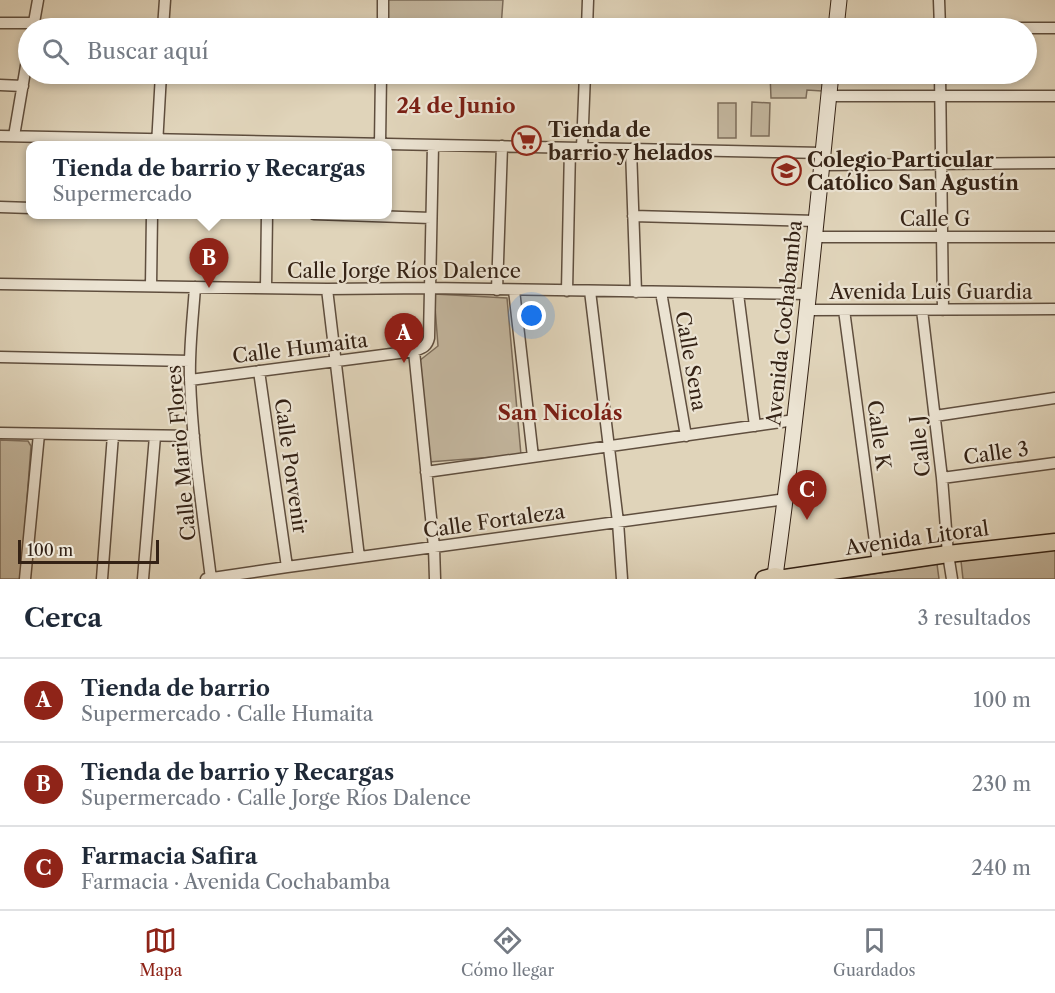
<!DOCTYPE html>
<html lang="es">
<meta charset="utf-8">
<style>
:root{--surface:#fff;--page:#f2f2f3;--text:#1f2937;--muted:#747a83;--line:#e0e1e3;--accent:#8f2418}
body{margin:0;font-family:"Libre Caslon Text",serif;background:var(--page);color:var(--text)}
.scale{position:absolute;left:18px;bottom:15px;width:141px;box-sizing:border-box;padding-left:6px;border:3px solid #342215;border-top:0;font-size:16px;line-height:21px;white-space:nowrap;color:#342215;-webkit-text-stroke:4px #ebe3d2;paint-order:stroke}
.you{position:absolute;left:532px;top:316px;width:21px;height:21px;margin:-15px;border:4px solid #fff;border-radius:50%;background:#1a73e8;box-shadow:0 0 0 9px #1a73e833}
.badge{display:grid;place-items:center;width:39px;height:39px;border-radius:50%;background:var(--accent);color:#fff;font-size:20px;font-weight:700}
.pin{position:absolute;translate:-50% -50px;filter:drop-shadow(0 2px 3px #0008)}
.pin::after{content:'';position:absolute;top:32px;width:21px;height:18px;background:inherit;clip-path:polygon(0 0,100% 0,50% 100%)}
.popup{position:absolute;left:26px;top:141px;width:366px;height:78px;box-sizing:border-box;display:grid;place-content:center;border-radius:12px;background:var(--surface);filter:drop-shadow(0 2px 4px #0005);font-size:20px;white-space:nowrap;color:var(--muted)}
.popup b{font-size:22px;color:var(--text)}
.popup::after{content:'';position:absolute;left:50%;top:100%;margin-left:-12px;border:12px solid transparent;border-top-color:var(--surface)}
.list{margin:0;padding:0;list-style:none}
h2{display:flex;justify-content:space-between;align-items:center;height:78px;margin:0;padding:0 24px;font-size:26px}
h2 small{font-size:20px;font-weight:400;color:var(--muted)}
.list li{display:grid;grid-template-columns:39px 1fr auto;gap:18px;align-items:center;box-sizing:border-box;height:84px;padding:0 24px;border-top:2px solid var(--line)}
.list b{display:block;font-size:22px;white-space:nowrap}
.list p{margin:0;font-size:20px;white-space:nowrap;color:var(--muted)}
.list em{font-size:20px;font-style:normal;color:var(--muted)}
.icon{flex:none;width:33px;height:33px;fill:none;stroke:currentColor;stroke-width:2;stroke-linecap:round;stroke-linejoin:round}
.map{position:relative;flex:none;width:1055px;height:579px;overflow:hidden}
.search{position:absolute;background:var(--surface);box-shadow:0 3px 9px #0003;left:18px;right:18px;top:18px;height:66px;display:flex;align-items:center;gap:15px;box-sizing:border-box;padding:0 21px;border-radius:33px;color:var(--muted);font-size:22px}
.sheet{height:330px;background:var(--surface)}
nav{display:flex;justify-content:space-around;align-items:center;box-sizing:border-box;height:84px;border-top:2px solid var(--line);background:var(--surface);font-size:16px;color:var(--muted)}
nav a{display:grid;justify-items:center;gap:3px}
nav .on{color:var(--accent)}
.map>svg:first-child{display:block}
.green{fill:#c3b69e;stroke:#7c6c5a;stroke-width:1.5}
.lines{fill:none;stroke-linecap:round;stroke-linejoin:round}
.minor-casing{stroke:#5f4e3e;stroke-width:13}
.secondary-casing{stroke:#342215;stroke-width:17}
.primary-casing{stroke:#342215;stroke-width:19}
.minor{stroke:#ebe3d2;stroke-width:10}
.secondary{stroke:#ebe3d2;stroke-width:15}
.primary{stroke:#e0d4ba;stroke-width:16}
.labels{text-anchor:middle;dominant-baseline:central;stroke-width:4.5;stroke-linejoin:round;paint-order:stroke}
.poi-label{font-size:20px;font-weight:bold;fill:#342215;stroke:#ebe3d2;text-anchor:start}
.street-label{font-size:20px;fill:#342215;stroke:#ebe3d2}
.neighbourhood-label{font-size:21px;font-weight:bold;fill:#7a1f14;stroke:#ebe3d2}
</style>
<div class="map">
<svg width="1055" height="579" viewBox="0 0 1055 579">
<rect width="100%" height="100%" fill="#e0d4ba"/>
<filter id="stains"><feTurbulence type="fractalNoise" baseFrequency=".00333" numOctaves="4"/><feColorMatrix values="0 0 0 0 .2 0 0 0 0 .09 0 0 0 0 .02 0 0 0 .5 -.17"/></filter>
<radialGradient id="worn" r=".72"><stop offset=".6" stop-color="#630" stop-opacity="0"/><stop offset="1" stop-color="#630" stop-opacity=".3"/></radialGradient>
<path class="green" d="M387 0H503L501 28H387Z
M770 74H824L822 91 807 90 806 98H771Z
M752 102 770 103 769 136H751Z
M718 103H736V138H718Z
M434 294 507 298 521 455 429 462 419 361 438 346Z
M0 440 25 441H28L31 446 21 579H0Z
M1055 550V579H963L961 561Z
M937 564 939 579H842Z"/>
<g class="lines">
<defs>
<path id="minor" d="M939 0 940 28
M0 23H34
M836 26 917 28
M33 28 38 0
M163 28 165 0
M383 28V0
M587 28 588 0
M1008 28H1055
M940 74 943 310
M0 85 23 86
M829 96H1055
M0 136 823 153
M14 136 28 54
M380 144 381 74
M157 145 161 74
M433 145 429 338C427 347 422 348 414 351L434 547 435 579
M582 148 585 74
M631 149 636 292
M822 165 1055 163
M0 207 31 208
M314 214 431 218
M633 216 816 221
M814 237H1055
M0 284 327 289 429 288 808 294
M151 286 152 214
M195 287C193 317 189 348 190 378 192 445 203 513 211 579
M266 288 267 214
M327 289 359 557
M497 290 502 146
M514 290 533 457
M567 291 570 148
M590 291 618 522 622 579
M661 292 686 436
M738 294 755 426
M807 310 1055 309
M844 310 878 564
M922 310 942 478 948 554 952 579
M0 357 190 361
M259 371 287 567
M190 380 414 351
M935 416 1055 398
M0 433 194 436
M426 472 795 420
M942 478 1055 463
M25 579 39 434
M102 579 113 435
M143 579 155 436
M206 579 287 567 786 499"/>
<path id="secondary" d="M836 28 839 0
M775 576C798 409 814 241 831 74"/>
<path id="primary" d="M785 578 948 554 1055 542
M764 579 775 576 787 579"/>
</defs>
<use href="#minor" class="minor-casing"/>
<use href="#secondary" class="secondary-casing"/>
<use href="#primary" class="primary-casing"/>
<use href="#minor" class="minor"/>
<use href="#secondary" class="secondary"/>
<use href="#primary" class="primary"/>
</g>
<defs>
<symbol id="supermarket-ring" viewBox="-11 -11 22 22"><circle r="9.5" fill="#ebe3d2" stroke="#8f2418" stroke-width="1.5"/><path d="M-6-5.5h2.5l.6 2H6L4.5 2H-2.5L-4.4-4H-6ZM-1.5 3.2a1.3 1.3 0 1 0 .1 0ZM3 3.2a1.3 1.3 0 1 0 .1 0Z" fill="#8f2418"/></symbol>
<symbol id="school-ring" viewBox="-11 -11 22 22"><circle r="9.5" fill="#ebe3d2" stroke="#8f2418" stroke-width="1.5"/><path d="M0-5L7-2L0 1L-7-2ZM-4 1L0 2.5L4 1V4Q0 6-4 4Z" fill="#8f2418"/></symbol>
</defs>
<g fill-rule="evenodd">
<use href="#supermarket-ring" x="510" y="124" width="33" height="33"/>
<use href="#school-ring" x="770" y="154" width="33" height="33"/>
</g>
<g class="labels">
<g class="poi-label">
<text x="548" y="130">Tienda de<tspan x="548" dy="23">barrio y helados</tspan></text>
<text x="807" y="160">Colegio Particular<tspan x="807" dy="23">Católico San Agustín</tspan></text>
</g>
<g class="street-label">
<text x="935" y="219">Calle G</text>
<text x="404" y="271">Calle Jorge Ríos Dalence</text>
<text x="931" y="292">Avenida Luis Guardia</text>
<text transform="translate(784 323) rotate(-84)">Avenida Cochabamba</text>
<text transform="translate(300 348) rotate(-7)">Calle Humaita</text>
<text transform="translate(691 361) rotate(80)">Calle Sena</text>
<text transform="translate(879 435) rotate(82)">Calle K</text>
<text transform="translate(920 446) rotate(-96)">Calle J</text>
<text transform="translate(181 453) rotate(-95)">Calle Mario Flores</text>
<text transform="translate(996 453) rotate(-8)">Calle 3</text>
<text transform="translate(291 466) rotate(82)">Calle Porvenir</text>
<text transform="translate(494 521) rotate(-8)">Calle Fortaleza</text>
<text transform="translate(917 538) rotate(-8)">Avenida Litoral</text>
</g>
<g class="neighbourhood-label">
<text x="456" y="105">24 de Junio</text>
<text x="560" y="412">San Nicolás</text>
</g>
</g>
<rect width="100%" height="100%" filter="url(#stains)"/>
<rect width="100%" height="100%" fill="url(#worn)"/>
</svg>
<div class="scale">100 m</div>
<div class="you"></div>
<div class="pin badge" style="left:404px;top:363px">A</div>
<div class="pin badge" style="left:209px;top:288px">B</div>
<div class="popup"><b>Tienda de barrio y Recargas</b>Supermercado</div>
<div class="pin badge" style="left:807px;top:520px">C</div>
<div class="search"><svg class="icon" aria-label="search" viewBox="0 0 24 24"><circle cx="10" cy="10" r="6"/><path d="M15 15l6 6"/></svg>Buscar aquí</div>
</div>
<section class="sheet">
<h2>Cerca<small>3 resultados</small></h2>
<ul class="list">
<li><span class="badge">A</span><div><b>Tienda de barrio</b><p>Supermercado · Calle Humaita</p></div><em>100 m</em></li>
<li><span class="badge">B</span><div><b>Tienda de barrio y Recargas</b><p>Supermercado · Calle Jorge Ríos Dalence</p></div><em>230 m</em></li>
<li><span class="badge">C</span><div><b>Farmacia Safira</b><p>Farmacia · Avenida Cochabamba</p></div><em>240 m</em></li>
</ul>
</section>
<nav>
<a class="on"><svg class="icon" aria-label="map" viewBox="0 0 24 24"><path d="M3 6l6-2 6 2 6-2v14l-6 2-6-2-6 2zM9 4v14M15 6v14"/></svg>Mapa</a>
<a><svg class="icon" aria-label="directions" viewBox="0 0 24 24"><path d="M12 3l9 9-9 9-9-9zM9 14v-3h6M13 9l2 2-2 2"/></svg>Cómo llegar</a>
<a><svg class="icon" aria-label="saved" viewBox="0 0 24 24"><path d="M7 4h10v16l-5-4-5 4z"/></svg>Guardados</a>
</nav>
